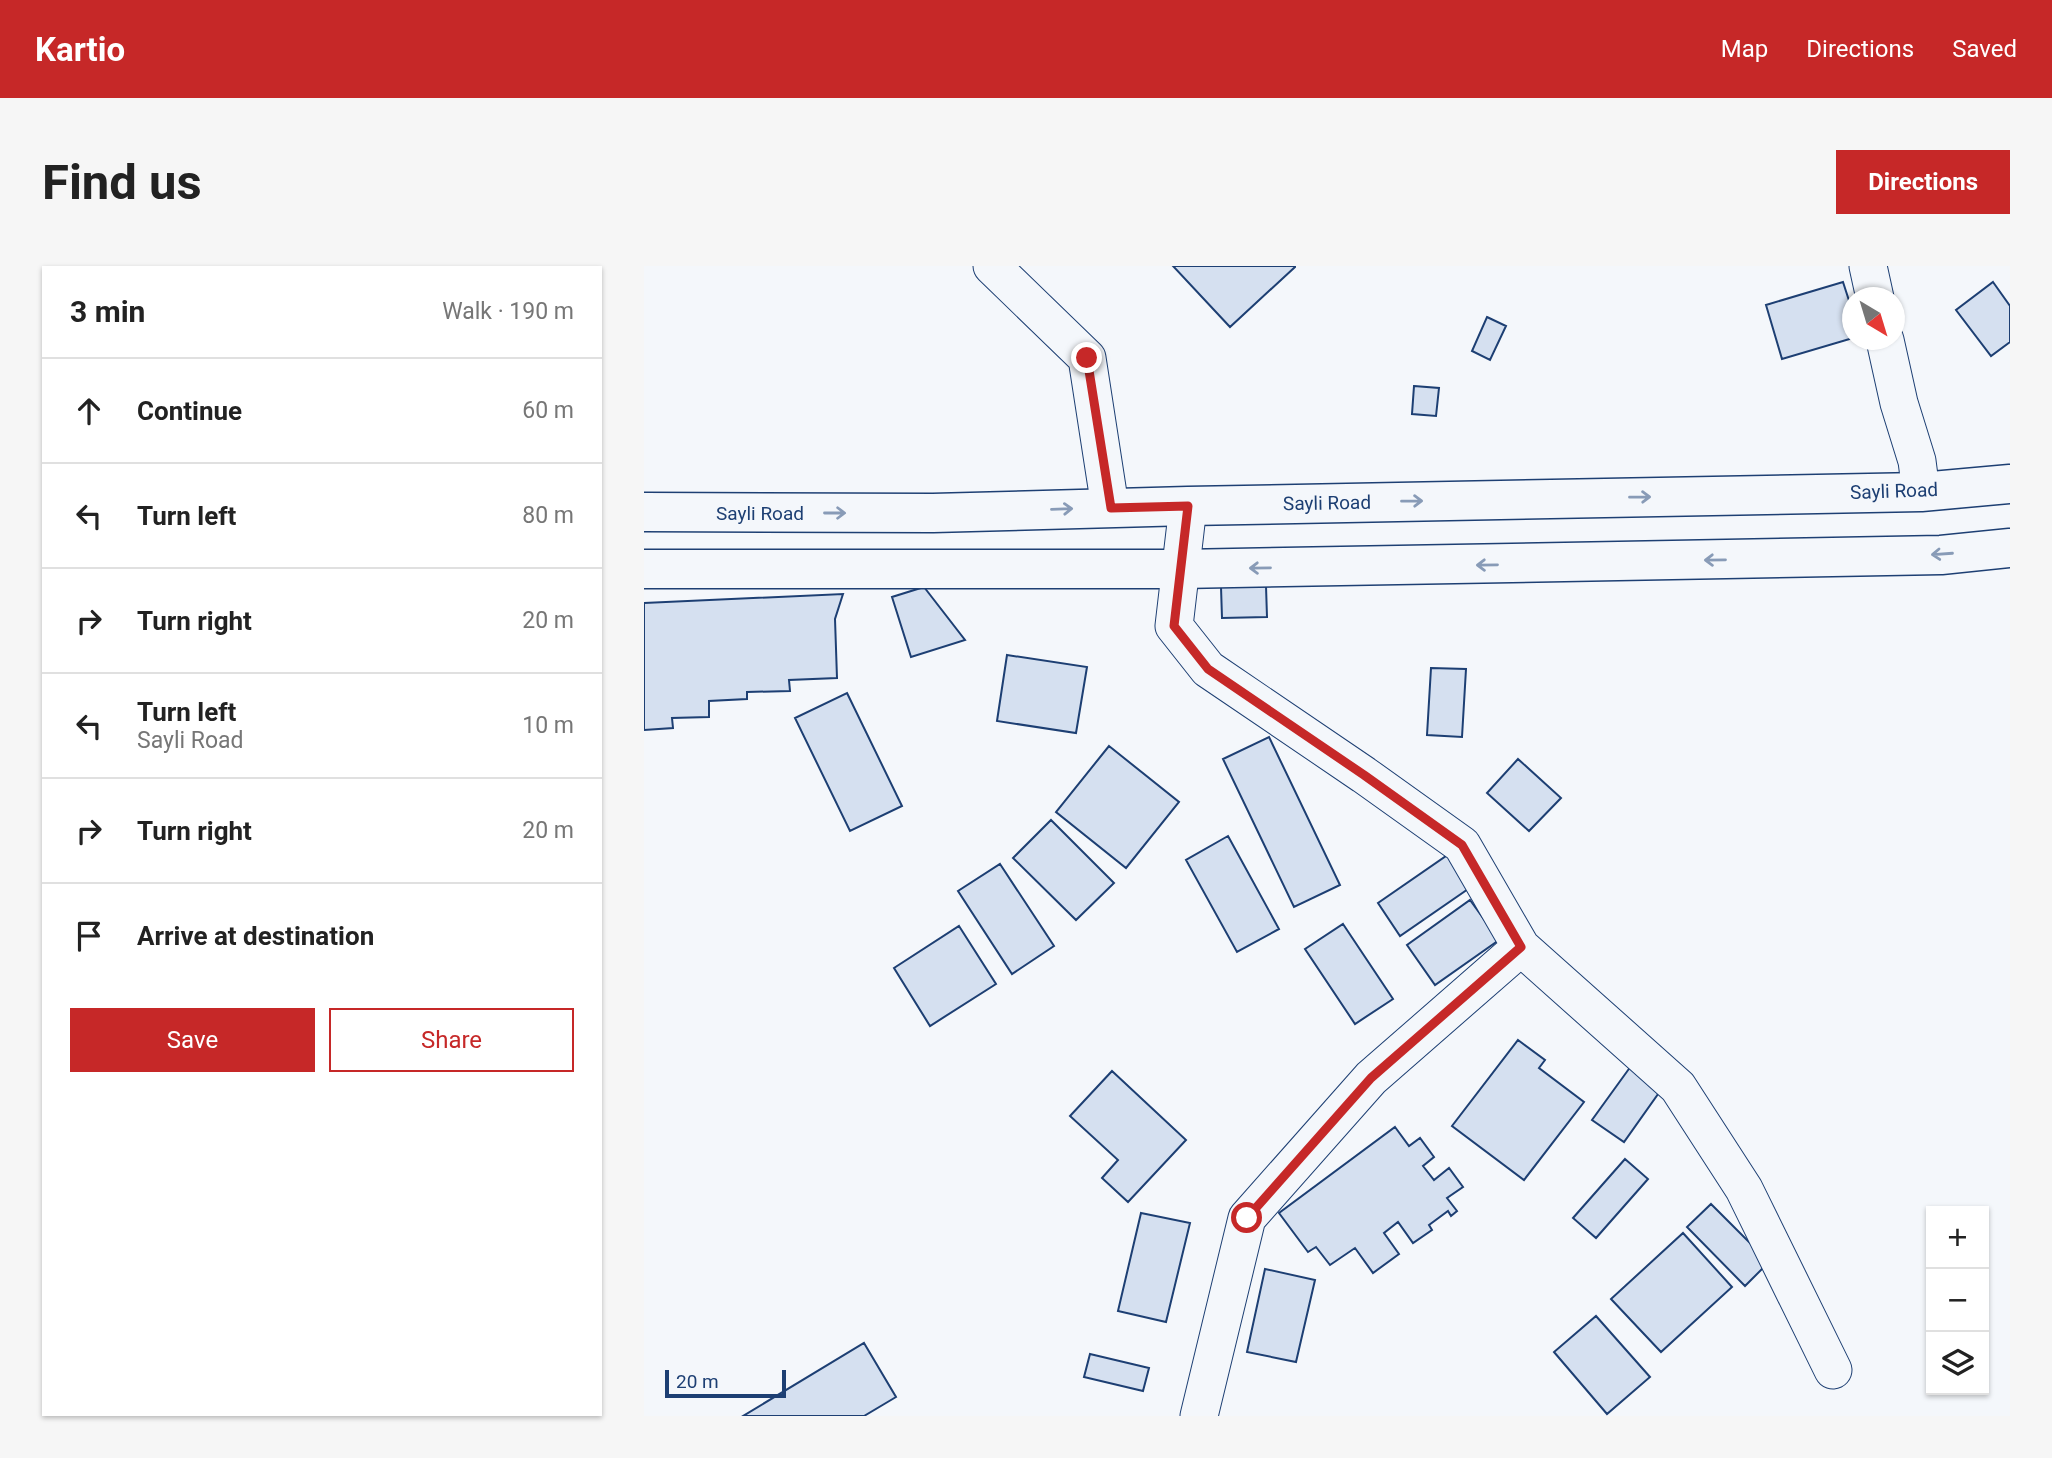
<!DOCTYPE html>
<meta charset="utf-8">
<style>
:root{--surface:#fff;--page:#f6f6f6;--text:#222;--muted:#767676;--line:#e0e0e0;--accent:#c62828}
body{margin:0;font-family:Roboto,sans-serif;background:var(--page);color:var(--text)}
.controls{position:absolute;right:21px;bottom:21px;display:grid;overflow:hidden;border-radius:0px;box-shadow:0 2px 5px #0004}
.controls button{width:63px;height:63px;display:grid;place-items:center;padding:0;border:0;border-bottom:2px solid var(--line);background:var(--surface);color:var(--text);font:35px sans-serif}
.compass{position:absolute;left:1198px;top:21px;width:63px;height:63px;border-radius:50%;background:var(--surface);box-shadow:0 2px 5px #0004;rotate:142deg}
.scale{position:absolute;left:21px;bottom:18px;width:121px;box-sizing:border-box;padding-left:7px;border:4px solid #1d3f73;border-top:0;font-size:19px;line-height:24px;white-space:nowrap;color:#1d3f73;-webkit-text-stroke:5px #f4f7fb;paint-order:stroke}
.stop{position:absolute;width:21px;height:21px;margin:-16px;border:5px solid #c62828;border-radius:50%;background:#fff}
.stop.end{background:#c62828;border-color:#fff;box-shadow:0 2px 7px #0008}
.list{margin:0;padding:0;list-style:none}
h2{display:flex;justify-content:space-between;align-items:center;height:91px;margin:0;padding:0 28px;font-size:30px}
h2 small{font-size:23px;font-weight:400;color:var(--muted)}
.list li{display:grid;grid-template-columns:46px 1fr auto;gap:21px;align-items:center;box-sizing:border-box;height:105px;padding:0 28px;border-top:2px solid var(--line)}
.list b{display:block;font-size:26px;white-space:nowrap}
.list p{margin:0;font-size:23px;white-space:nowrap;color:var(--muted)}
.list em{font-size:23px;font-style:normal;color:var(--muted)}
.actions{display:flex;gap:14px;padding:21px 28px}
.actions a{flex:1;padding:16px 0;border:2px solid var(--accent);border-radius:0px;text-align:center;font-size:24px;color:var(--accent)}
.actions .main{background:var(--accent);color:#fff}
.icon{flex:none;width:38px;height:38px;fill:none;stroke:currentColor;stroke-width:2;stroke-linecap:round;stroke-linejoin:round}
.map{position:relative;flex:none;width:1366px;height:1150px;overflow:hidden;border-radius:0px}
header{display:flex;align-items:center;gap:42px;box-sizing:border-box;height:98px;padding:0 35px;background:var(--accent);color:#fff}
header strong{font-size:33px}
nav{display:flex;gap:38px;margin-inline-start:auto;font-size:24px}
.intro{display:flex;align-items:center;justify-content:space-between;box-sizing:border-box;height:168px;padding:0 42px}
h1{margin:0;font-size:49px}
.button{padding:18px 32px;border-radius:0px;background:var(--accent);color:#fff;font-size:24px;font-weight:700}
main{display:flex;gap:42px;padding:0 42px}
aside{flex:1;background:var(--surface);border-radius:0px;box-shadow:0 2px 5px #0004}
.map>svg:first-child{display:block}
.building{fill:#d5e0f0;stroke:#1d3f73;stroke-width:2}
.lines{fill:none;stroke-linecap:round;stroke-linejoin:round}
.street-casing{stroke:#1d3f73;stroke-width:39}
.primary-casing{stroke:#1d3f73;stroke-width:41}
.street{stroke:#f4f7fb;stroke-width:37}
.primary{stroke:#f4f7fb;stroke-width:38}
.oneway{stroke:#889bb7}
.route{stroke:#c62828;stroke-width:9}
.labels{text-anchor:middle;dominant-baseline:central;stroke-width:5;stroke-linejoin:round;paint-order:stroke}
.street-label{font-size:19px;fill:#1d3f73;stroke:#f4f7fb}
</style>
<header>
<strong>Kartio</strong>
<nav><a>Map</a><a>Directions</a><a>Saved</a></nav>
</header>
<div class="intro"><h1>Find us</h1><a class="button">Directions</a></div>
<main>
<aside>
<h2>3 min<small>Walk · 190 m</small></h2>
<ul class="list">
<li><svg class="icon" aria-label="ahead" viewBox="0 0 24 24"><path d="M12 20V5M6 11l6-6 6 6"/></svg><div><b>Continue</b></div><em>60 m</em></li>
<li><svg class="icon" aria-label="left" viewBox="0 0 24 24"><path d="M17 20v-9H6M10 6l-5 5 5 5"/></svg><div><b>Turn left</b></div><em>80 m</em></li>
<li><svg class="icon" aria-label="right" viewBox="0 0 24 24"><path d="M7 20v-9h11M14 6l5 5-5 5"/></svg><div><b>Turn right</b></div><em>20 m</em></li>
<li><svg class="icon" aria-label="left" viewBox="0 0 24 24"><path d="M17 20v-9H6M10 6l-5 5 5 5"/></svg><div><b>Turn left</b><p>Sayli Road</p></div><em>10 m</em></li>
<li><svg class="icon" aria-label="right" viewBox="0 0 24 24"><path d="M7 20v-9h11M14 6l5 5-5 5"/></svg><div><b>Turn right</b></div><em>20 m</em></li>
<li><svg class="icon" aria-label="arrive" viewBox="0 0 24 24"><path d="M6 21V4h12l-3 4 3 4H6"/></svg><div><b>Arrive at destination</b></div></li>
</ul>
<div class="actions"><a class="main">Save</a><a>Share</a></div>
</aside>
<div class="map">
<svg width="1366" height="1150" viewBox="0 0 1366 1150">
<rect width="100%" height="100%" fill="#f4f7fb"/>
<path class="building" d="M529 0H651V1L586 61Z
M1199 16 1209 47V72L1138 93 1122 39Z
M1349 16 1366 40V76L1347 90 1312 44Z
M843 51 862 60 846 94 828 85Z
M770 120 795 122 792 150 768 148Z
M622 320 623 351 578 352 577 321Z
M280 321 321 374 267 391 248 331Z
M199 328 191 353 193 412 145 414 146 425 103 426V433L65 435V451L28 452 29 462 0 464V337Z
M363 389 443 401 432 467 353 455Z
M787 402 822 403 818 471 783 469Z
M203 427 258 540 206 565 151 452Z
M625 471 696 619 650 641 579 493Z
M465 480 535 536 482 602 412 546Z
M874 493 917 532 885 565 843 527Z
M407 554 470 617 432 654 369 592Z
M584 570 635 663 593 686 542 594Z
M805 588 827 621 756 670 734 637Z
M356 598 410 680 368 708 314 625Z
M826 634 855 674 791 719 763 679Z
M699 658 749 733 711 758 661 683Z
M315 660 352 718 286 760 250 702Z
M874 774 901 794 895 802 940 836 880 914 808 860Z
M987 800 1019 821 980 876 948 854Z
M468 805 542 874 484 936 458 912 474 894 426 850Z
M751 861 765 880 776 872 790 891 779 900 790 914 805 902 819 921 803 932 813 945 807 950 804 945 785 959 788 964 769 977 754 956 740 967 755 988 729 1007 711 982 686 999 672 981 664 986 635 947Z
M981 893 1004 913 952 972 929 952Z
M1067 938 1125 996 1101 1020 1043 961Z
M497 947 546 957 522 1056 474 1045Z
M1039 967 1088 1021 1017 1086 967 1033Z
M621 1003 671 1014 652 1096 603 1086Z
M952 1050 1006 1111 963 1148 910 1086Z
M220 1077 252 1131 220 1150H99Z
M446 1088 505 1102 499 1125 440 1111Z"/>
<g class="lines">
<defs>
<path id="street" d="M348 0 443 92 466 241
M1224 0 1231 32
M1241 74 1255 137 1273 195 1277 226
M544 240 530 360 564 403 720 509 818 579 877 681 1034 821 1100 923 1189 1104
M555 1150 603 952 727 812 877 681"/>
<path id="primary" d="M0 246 289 247 544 240 1277 226 1366 218
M0 303H537L1297 289 1366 282"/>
</defs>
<use href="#street" class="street-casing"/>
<use href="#primary" class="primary-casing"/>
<use href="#street" class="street"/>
<use href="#primary" class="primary"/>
</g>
<defs><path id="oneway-shaft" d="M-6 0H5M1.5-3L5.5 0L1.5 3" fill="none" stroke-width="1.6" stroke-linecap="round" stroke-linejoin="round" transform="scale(1.75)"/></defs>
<g class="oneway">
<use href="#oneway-shaft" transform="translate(996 231) rotate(-1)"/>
<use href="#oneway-shaft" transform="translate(768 235) rotate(-1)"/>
<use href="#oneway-shaft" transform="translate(418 243) rotate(-2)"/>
<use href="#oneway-shaft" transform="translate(191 247)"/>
<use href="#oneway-shaft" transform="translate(1298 288) rotate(176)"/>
<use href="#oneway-shaft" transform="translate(1071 294) rotate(179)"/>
<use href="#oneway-shaft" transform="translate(843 299) rotate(179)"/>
<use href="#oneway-shaft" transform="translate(616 302) rotate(179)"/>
</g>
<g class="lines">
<path class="route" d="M443 92 467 242 544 240 530 360 564 403 720 509 818 579 877 681 727 812 603 952"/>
</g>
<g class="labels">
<g class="street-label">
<text transform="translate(1250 225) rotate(-2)">Sayli Road</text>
<text transform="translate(683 237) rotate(-1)">Sayli Road</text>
<text x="116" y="247">Sayli Road</text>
</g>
</g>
</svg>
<div class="controls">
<button>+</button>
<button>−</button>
<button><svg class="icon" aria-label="layers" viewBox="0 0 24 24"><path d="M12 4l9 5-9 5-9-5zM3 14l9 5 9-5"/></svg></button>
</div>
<svg class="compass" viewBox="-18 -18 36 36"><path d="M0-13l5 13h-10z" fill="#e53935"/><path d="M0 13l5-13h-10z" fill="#767676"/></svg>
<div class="scale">20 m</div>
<div class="stop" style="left:603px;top:952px"></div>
<div class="stop end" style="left:443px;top:92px"></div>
</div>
</main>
